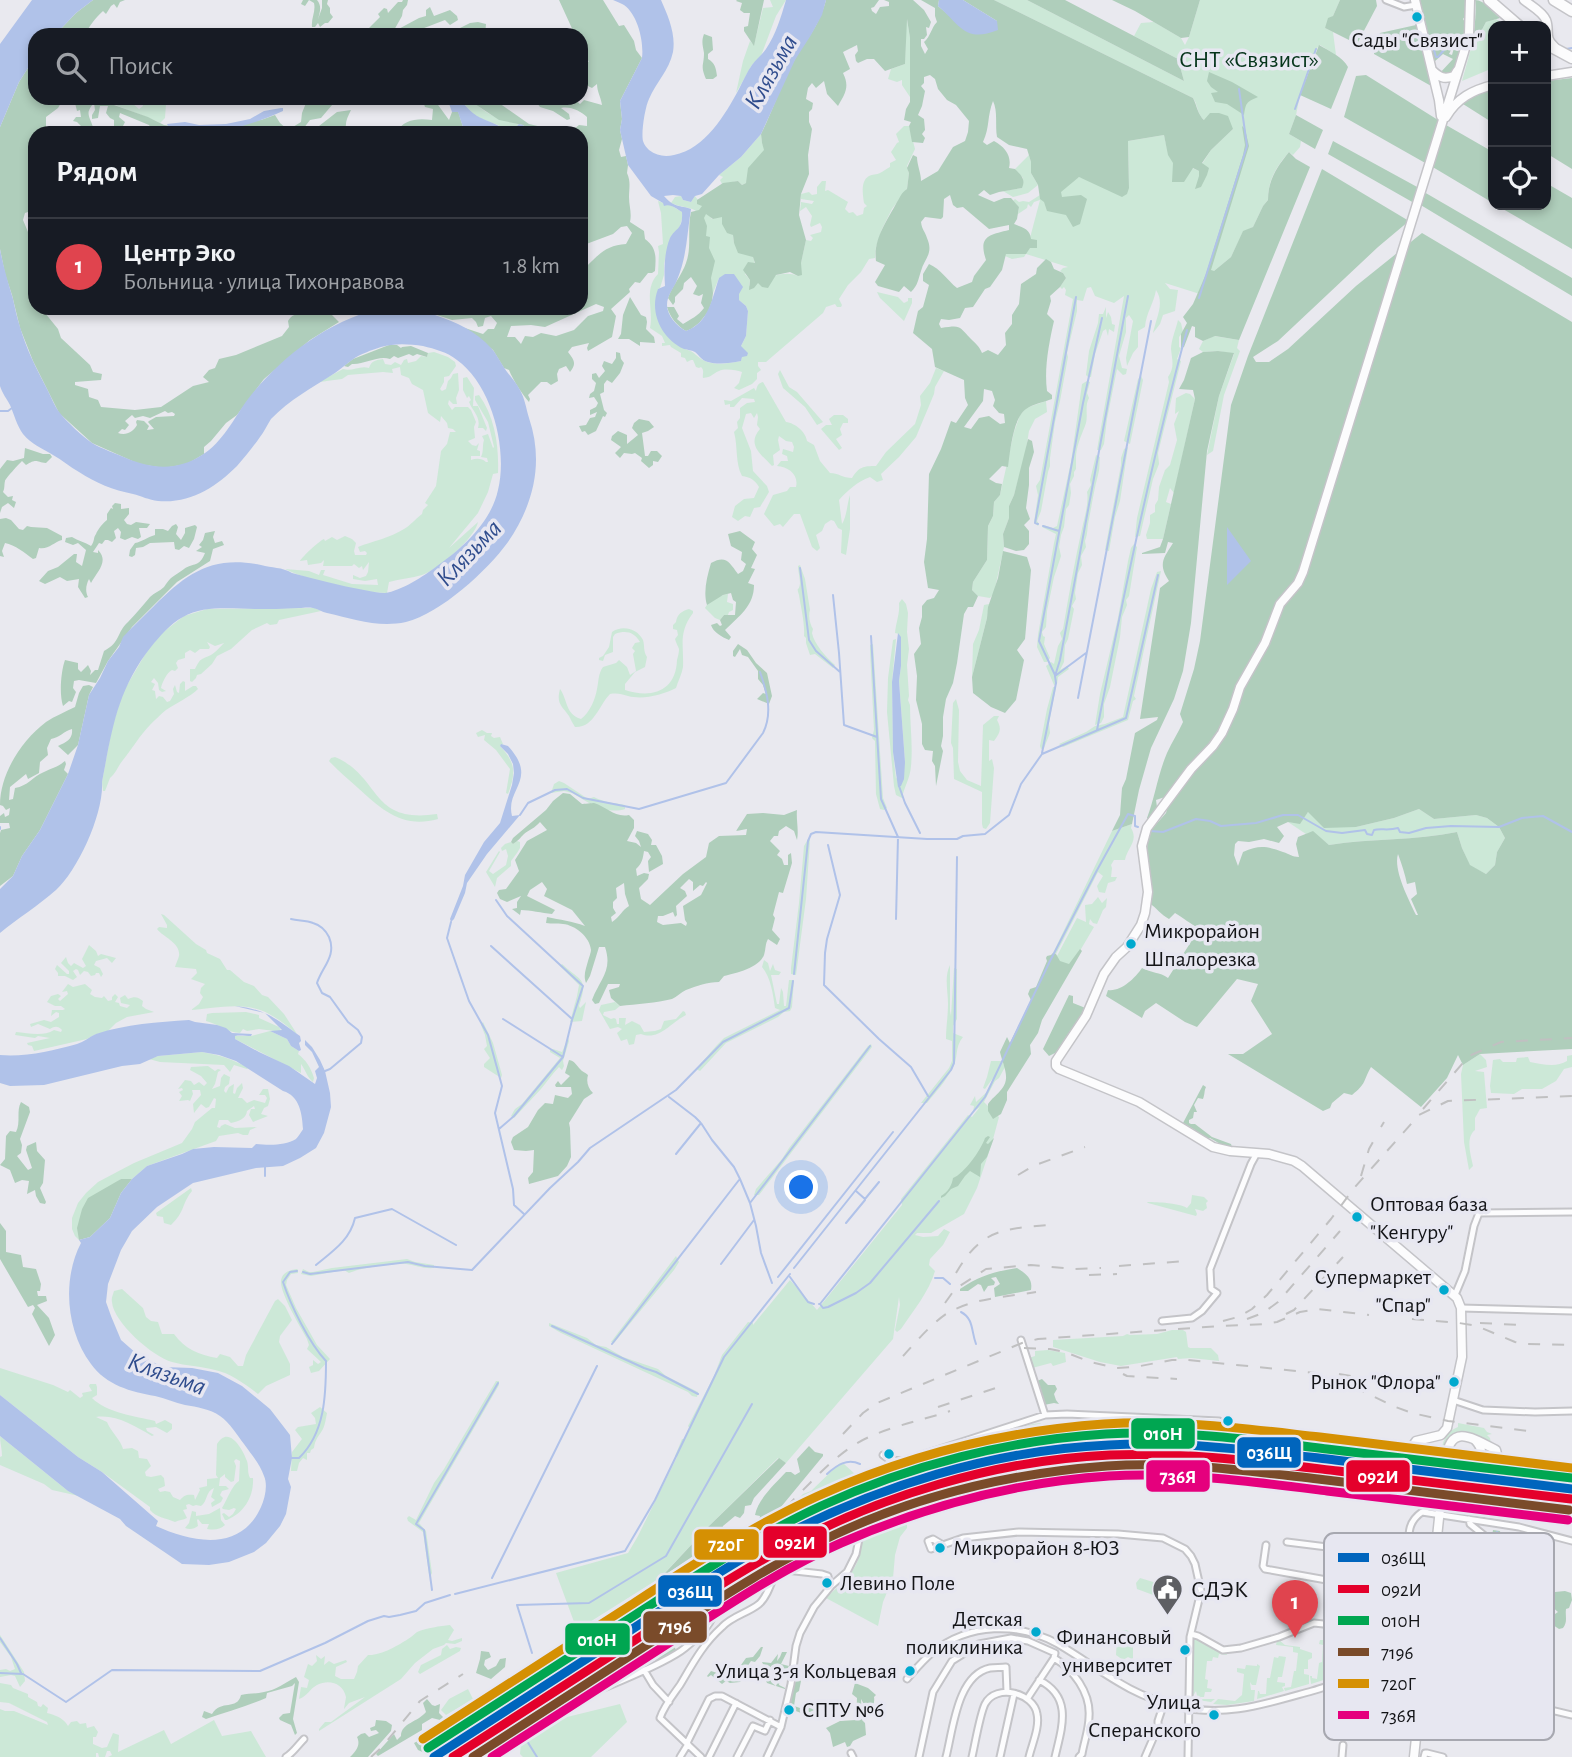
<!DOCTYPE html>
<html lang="ru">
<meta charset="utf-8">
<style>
:root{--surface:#171b24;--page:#242831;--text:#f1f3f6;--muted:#9ea1a6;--line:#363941;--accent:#afb0b4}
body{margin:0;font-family:"Alegreya Sans",sans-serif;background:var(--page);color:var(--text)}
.controls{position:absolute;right:21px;top:21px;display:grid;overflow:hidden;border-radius:14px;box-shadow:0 4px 10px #0003}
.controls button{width:63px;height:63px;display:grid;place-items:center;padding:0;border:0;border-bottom:2px solid var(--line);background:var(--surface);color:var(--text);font:35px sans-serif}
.you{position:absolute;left:802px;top:1188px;width:24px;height:24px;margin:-18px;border:5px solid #fff;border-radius:50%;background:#1a73e8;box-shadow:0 0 0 10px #1a73e833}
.badge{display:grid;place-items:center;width:46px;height:46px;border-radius:50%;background:var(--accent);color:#fff;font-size:23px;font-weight:700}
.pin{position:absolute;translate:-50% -58px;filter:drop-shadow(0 2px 4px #0008)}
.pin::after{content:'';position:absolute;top:37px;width:24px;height:21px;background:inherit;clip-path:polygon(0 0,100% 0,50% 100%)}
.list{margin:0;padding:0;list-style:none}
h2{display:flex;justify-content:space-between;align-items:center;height:91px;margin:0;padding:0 28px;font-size:30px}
h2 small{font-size:23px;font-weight:400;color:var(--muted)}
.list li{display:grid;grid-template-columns:46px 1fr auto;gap:21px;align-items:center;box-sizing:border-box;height:98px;padding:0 28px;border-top:2px solid var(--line)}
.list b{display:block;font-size:26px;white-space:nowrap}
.list p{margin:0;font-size:23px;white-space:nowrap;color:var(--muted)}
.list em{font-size:23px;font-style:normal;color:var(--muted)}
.icon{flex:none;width:38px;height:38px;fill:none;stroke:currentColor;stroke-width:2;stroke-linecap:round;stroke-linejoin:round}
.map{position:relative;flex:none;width:1572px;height:1757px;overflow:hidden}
.search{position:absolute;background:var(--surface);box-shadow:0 4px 10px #0003;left:28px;top:28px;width:560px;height:77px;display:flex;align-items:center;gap:18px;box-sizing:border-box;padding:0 24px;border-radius:21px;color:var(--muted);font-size:26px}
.panel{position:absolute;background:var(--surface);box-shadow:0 4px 10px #0003;left:28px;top:126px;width:560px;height:189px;border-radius:21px}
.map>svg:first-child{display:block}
.green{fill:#cce8d7}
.forest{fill:#afcebb;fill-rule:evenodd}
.water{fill:#b0c2e9}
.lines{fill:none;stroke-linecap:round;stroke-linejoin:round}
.stream{stroke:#b0c2e9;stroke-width:2}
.minor-casing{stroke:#c4c4c8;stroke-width:9}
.major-casing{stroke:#c4c4c8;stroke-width:11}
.highway-casing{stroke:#c4c4c8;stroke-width:13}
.minor{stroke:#fcfcfd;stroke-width:5}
.major{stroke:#fcfcfd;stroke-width:8}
.highway{stroke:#fcfcfd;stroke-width:10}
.rail{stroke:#c0c0c1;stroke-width:2;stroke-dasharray:12 12;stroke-linecap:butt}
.major-bridge-casing{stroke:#c4c4c8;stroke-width:11;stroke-linecap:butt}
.major-bridge{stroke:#fcfcfd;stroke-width:8}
.rail-1-casing{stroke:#e7e7f1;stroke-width:14}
.rail-2-casing{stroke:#e7e7f1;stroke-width:14}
.rail-3-casing{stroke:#e7e7f1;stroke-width:14}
.rail-4-casing{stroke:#e7e7f1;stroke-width:14}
.rail-5-casing{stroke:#e7e7f1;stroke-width:14}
.rail-6-casing{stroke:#e7e7f1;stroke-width:14}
.rail-1{stroke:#0065bd;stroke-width:9}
.rail-2{stroke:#e4002b;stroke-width:9}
.rail-3{stroke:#00a651;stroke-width:9}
.rail-4{stroke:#7a4b2a;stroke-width:9}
.rail-5{stroke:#d59003;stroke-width:9}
.rail-6{stroke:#e5007d;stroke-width:9}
.bus-dot{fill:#00a9ce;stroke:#e7e7f1;stroke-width:2.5}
.labels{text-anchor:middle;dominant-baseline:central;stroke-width:7;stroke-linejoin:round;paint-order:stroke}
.bus-label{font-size:22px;fill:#131417;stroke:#e7e7f1;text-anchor:end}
.park-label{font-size:24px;fill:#06351b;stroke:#e7e7f1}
.poi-label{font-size:24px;fill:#131417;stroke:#e7e7f1;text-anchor:start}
.water-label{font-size:26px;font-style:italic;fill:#2f4c8d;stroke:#e7e7f1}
.key{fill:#e7e7f1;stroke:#a7a8b0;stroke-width:2}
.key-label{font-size:19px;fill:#131417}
.line-badge{stroke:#e7e7f1;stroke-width:2.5}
.badge-label{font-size:19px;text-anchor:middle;font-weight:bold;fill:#fff}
</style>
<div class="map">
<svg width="1572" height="1757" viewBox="0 0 1572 1757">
<rect width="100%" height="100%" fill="#e9e9ef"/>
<path class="green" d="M770 0H786L776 16 761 56 752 65 736 93 743 61 750 41 754 45 763 8 773 7Z
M994 0H1027L1184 81 1178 59 1134 36 1141 23 1154 22 1181 38 1185 45 1189 37 1200 0H1340L1333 16 1325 28 1333 32 1336 55 1320 45 1317 48 1300 95 1296 115 1289 134 1301 141 1300 147 1293 155 1289 152C1276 167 1268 180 1268 200L1263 206 1253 227 1243 232 1231 257 1214 271 1203 295 1165 283 1170 289 1178 290 1175 311 1163 315 1160 324 1153 333C1156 318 1165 303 1156 290 1154 303 1146 313 1145 327L1138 331V347L1133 353 1127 366 1126 358 1133 321 1129 315 1126 318V332L1119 356 1122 368 1127 369 1126 374 1123 375 1117 369 1107 419 1104 444 1101 450H1097L1124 296 1114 303 1095 296 1091 287 1087 288 1083 301 1077 300V311L1067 353 1068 357 1060 401 1055 422 1050 458V466L1048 472 1041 511 1037 521 1039 524 1038 526 1034 522 1038 495 1036 486 1040 480 1073 299 1065 295 1066 290 1064 287 1062 289 1060 287 1066 278 1063 273 1060 271 1063 268 1068 267 1026 254 1024 257 1012 259 1005 256 1006 254 1026 253 1040 200 1034 202 1031 207 1028 204 1027 208 1018 214 1019 207 1013 201 1015 199 1019 202 1023 201 1029 202 1040 195V198L1079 177 1129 188 1128 141 1164 135C1172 171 1171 157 1199 171L1201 187 1202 164 1211 150 1233 129C1224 127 1204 124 1200 115 1197 109 1197 104 1193 98Z
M906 13 910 38V97L902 85V80L897 82 888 79 891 69 905 64Z
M1496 19 1507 26H1493V68L1462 81 1472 45 1476 41 1486 22Z
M100 98H126L139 109 143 106 141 98 166 104 165 118 160 123C143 114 122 110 105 99L102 100Z
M456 98H470C485 114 498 120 519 124L511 132 504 130 498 125 476 117 462 102 458 101Z
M904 126H909L915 149 907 166 909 173 907 189 892 209 882 229 876 247 875 258 869 259 861 272 848 285 839 299 842 305 841 307H837L835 304 826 307 823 313 766 362H758V366L761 370 757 373V379L752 384 739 390 734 388 739 383 742 372C736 370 725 368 719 371 712 374 712 377 703 378 702 374 705 371 701 367L699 368 696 367 693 360H691L687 362 685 358 681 357V353L671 347 670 345 662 346V343H665L662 336 650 328C654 311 643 289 658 274L659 252 658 246 663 244 661 213 658 201 672 206 682 212V219L679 229 670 239 664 264V275L660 288 658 289 685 349C696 352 696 357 705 361 715 366 730 363 741 361L742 356 741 346 746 336 748 311 746 306 739 300V294L719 278 713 293 711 286 700 214C692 206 681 208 671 203L675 197 681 196 683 200 691 202 695 196 712 219 722 216 733 235 734 243 753 256 755 264 745 274 750 280 749 286C764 280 782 269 798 276L806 240 811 241 813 238 810 235 821 232 822 227 820 223 811 227 810 225 812 216 806 207 800 211 801 202 812 204 814 201 801 199V194L809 192 812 195 817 194V187L822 181H826L825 191 828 190 848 202 845 209 849 213 853 212 857 216 863 214 864 208 867 206 864 203C863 196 860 181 869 176 872 174 877 175 880 173 884 171 886 169 890 167V163L896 160 891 152 897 143 899 142 896 134Z
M761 134 762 143 765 150 746 183 742 185 738 181 722 184 720 180 723 177 719 175 741 157Z
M1029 155 1031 162V173L1038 185 1028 193 1013 197 1003 191 1022 188 1023 178 1015 169Z
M877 292 898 297 904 303 908 301V298H912V303L904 321 880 298Z
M1106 307V318L1108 312 1111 317 1112 324 1115 325 1114 332 1109 329 1108 336 1106 329 1103 331 1095 354 1091 377H1088L1086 375 1089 351 1098 323 1099 314H1103Z
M1178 320 1181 323 1183 332 1179 337V347L1181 348 1177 359 1181 361 1158 453 1159 464 1153 479 1140 536 1135 537 1137 518 1169 382 1168 377C1175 367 1172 360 1171 349 1171 340 1176 329 1178 320Z
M1214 336 1239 340 1237 348 1240 351 1224 395 1213 451 1207 455 1219 396 1234 354 1218 351 1203 352 1199 349 1203 341Z
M434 352 448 357 455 362 456 366 449 376 444 377V382L440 389 442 391 446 389 448 381 451 378 453 374 458 373 459 390 456 398 457 404H453L449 400 448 404 452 410 455 407H468L471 410 476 422 474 427 475 438 468 441 472 445 476 446 479 443 477 450 480 451V456H471V460C476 458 482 458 486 462H488L487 458 481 457C484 451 482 446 484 440L482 436 488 434 493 448 494 447 488 422 475 400V396L479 395C495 417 499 446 498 473L493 474 488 492 478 513 449 548 478 522C475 538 438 570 422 575 412 578 400 579 389 582L387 593C363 593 306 580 285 569L309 571 319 575 321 570H325L323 575 352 584 378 585 377 579 365 581 353 579V575L360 578 366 576 368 572 369 562 363 570 362 566 359 568 354 564 352 566H323L324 560 321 563 308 565 307 560 300 561C302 557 319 541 324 539L325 541 332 537 337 540 345 536 352 539 356 543 354 551 355 555H366L367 553 365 551 360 552 358 547C373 541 390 538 404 529 411 525 415 519 422 514L423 510 428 505 425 503 436 486 441 451 447 444 450 432H456L453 429 448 428 447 423 441 416 440 422 428 413 423 390 412 384 409 378 401 375 400 367 392 369 393 373 383 372 348 375 342 379 319 382 343 369C352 372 360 365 369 368 371 361 376 360 383 359L385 364 391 365 395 362 401 365 404 360 407 359 408 363 416 361 421 356 427 357 428 353Z
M936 368 944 371 935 387 934 394 916 437 899 457 881 474 883 480 877 482 870 477C857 482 848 490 839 500L842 524C847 516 847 504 850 495V529L846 555 841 553 842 530 838 528 834 521 831 520 825 524 822 531 816 535 820 548 817 551 812 547 800 514H794L783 527 780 524 774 526 764 514 773 495 787 491 790 487H796C799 474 788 467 777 466L781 461H788L787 456 782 454 783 449 793 452 794 447 792 442 786 441 779 436 778 440 780 450 773 455 774 465 772 466C762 455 746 445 760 429L757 425 758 417 757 413 754 418 751 413 746 414 742 428 751 451 753 471 767 486 769 492 760 507 754 508 750 517 745 516 738 521 732 517 735 506 744 499 754 498 759 487C755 480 750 477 742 476 735 463 738 446 734 432L738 428 737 422 740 418V408L747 403 755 402 754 399 742 398 734 407H730V404L725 405 724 400 731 401 754 388 756 391C757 386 758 383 763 382L786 422C795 423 806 432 807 441L814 445 820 461 830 473C838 473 843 478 852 478 859 467 863 466 876 466L886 452 915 424 921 405 920 396 930 383Z
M780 370 789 387 797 392 823 422 817 425 805 407 783 388 778 374Z
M1141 376 1143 380 1130 444 1124 441 1138 379Z
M467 377 474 388 473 406H478L487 428 486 431 483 428H478C481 417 473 412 469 402L471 400 469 396 467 398 463 390V378Z
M1087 381 1090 382 1087 393 1089 398C1084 407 1089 417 1085 426 1081 436 1076 447 1076 458 1076 462 1076 466 1076 469L1074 472V476L1070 484 1071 493 1069 505 1066 509 1064 527 1061 535 1059 547 1061 556 1054 577 1047 611 1046 627 1042 632 1043 636 1045 637 1044 644 1050 658 1047 662H1044L1037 647 1038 635 1054 543 1056 534 1042 527 1043 525 1053 528 1057 526 1071 462 1082 384Z
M1186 393 1190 394 1195 399 1174 493 1170 488 1166 502 1171 504 1163 539H1147L1146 535 1150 523V515L1155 512V505L1158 500 1159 487 1165 470 1170 465 1177 440 1174 424 1179 411 1175 414 1176 398Z
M1046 401 1047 412 1035 419 1029 431 1025 455 1014 495 1009 506V518L1003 534 1004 547 994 593 990 598 978 596 972 590 973 582 987 560 988 526 993 516 994 502 1000 495 1014 432 1020 415 1026 408Z
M834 415H843L848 419V423H843L840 429 842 435 836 439 842 448 839 450 821 429 826 425H832L829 419Z
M1128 447 1120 501 1115 517 1109 551 1105 550 1121 465V458L1124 449Z
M1096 455 1100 457C1099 463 1100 469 1098 475 1094 490 1092 504 1089 519 1087 527 1088 534 1085 541L1086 547 1081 556 1082 565 1078 573 1075 593 1076 599 1072 606 1074 609 1068 639 1065 645 1064 662 1060 670 1067 666 1069 669 1058 677 1057 684 1054 685 1046 666 1051 662 1054 664 1058 646 1062 639 1060 633 1063 629C1069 594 1075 559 1083 524 1085 516 1089 500 1087 492L1091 485 1090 480Z
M1134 544 1137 547 1129 596 1126 600 1127 605 1122 617 1120 637 1110 687 1104 704V717L1101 723 1095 725 1100 694 1118 618 1128 561 1131 548Z
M800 565 805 579 810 610C808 616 810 624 813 629L812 633C814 644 826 657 835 665L833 668 815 654 810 655 806 643V638L804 636C805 623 801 608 799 595 796 585 799 593 800 583 800 578 798 571 798 566Z
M1161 571 1134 696 1136 699 1133 701 1128 720 1063 747 1059 744 1086 732 1095 726 1105 724 1123 717 1151 589 1157 572Z
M728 594 727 602 733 604V610L729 612 728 615H724L720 620 715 618 705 608C708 601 720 595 728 594Z
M902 599 906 604 908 613 907 632 909 649 907 665 909 696 908 700 910 705C910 725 913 746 911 766 910 779 904 787 902 798L896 795 894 786 887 712 888 678 893 640 896 639 892 682 893 752 896 779 905 762 899 681 901 666 899 634 895 633C896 622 900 614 899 603Z
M989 604 987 618 972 677 973 644 979 630 984 605Z
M315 608 321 611 279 620 277 624 270 625 267 623 252 630 231 649 217 656 212 664 201 674 197 675 196 678 192 682 190 681V669H195C201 657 201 660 211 655 216 652 221 646 224 643L215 646 207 642 210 647 209 649H200L195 653 190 650 185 653V658L178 660 176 663 178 668 175 671 172 670C167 672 162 683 161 688L166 691 162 692 159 690 158 683 154 678 151 682 155 684 152 690 155 691 156 699 159 696 163 697 167 702 170 701 174 694 173 689 175 685 177 692 179 693 180 684 183 681 185 682V691L193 686H196L198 689C190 697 176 703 166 710 161 714 155 720 150 725 140 735 132 749 123 760 118 766 116 773 110 778L105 791H103L102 782 112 727 123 692 147 651 162 633 184 616 207 609Z
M689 609 693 611V613C678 633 684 645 683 667 682 674 678 681 676 688 662 695 643 700 628 696 621 694 618 693 610 694 599 705 594 728 575 727 573 724 571 720 569 716 562 706 556 704 560 689 568 700 565 714 581 719 590 712 595 700 597 689 599 680 598 674 603 667L616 663 619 660 627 667 630 675 636 671 633 654 635 651 632 648 635 643 640 642C634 632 626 630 615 634L613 637V652L605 655 603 661 599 660V658L603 656 609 647 612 632C622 625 637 628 643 640 645 647 643 651 647 657L645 667 635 672 625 684V690C652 699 676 691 677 660 678 656 679 653 679 649 678 646 676 643 675 639L678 635 677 630 673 629V625L676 622C677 614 682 611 689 609Z
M873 644 883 798 887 808 884 810 880 809 876 794 875 741 872 738 874 730 870 651V645Z
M1053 687H1056L1049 723 1050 733 1044 748 1041 749 1040 746 1047 709Z
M956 699 959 710 958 762 960 771 967 780 981 786 983 725 994 716H999L997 720C1002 729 1000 733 994 741L989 740V761L992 759 994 768 990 823 986 829 983 828 982 824V792L954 779 953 748 951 743 953 703Z
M482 730 487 733H492L491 736 494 738 500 737 503 744 500 746C516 763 516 773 508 794L506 793 510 769 496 750 484 740 485 735 478 737 476 733Z
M335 757C382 777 369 824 437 814L438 819C403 829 382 810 358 788 348 779 338 771 329 761L331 758Z
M559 781 564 783 588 799 594 797C603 802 614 803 625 805V809C619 811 610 811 604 809 598 807 595 804 589 803L572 793 564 791 551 793 554 784Z
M1419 809 1434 819 1476 815 1487 818 1499 827 1505 838 1497 852 1495 865 1486 874 1470 866 1462 848 1457 832C1415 841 1372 838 1329 845L1313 832 1306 834 1288 822 1300 823 1308 812 1356 827 1394 818Z
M1132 824 1131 828C1139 841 1127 848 1125 860H1114L1111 865 1112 868 1111 877H1117L1115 881 1108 883 1105 893 1099 892 1097 886 1103 876 1098 872 1056 954 1053 953 1112 831Z
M808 839 810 840 806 899 796 975 791 974V968L799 903 804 846Z
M517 841 520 842V848L517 853 511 861V866L497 878 495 887 486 872 499 851 500 852 489 871 493 874 506 865 508 856 506 849 502 851 501 848 505 844 511 842 513 844Z
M1098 897 1102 903 1107 898 1106 907 1103 910 1097 924 1093 923 1090 919 1089 924 1094 927 1071 966 1059 978 1048 973 1077 918 1086 922 1085 905 1092 904Z
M161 914 164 915 196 944 206 950 207 953 220 959 227 970H230L244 982 254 986 262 995 268 997 284 1014 297 1034C288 1027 279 1019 269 1014 245 1001 217 1008 191 1010L199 1004 203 997 200 993 201 988 205 984 191 979 197 973 196 969 175 967C176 963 178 960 179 956 181 943 163 937 157 929L159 927 167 928V925Z
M89 945 96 951 98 956 101 954 116 958 112 963 107 958 96 961 94 965 100 968 103 974 101 977 99 973H96L95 975 91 976 88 972 84 971 80 975 78 970 76 969 73 971 77 977 73 980 65 976H58V973L55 969 57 965 67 974H69V971L61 963 66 957 68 963 71 966 74 963 83 968 86 966 82 959Z
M764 960 768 963 770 971 773 964 775 970 781 972 779 975H771L777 1004H779L781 988 783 992 784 1006H786L789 980H794L792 1007 790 1011 784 1012 778 1017 726 1043 700 1071 696 1069 717 1045 724 1038 780 1010 775 1008C773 994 771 978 762 967Z
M562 964C583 983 588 978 579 1006L580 1008 586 1002 582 1021 570 1022 577 996 579 985 560 966Z
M950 965V1011L951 1016 954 968 957 969V1019L953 1026V1033L963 1037C954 1048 959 1058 952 1069 946 1081 936 1092 927 1103H921L949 1068 952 1061V1041L946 1039C946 1027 948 1016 948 1004 948 991 944 977 950 965Z
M68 984 73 987 85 984 92 990 90 994 95 997 102 998 104 996 108 1001 112 1000V997L115 994 118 997 115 1002 119 1003 120 1006 127 1008 130 1005 121 1003 120 998 125 995 128 999C135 996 138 997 143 1001L142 1006 146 1009 154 1012 127 1017 116 1023 108 1031 94 1035 87 1039 34 1051 32 1046 28 1045 27 1043 50 1038 38 1036 35 1038 15 1035 16 1032C28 1033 43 1037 54 1030L61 1032 62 1030C58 1026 55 1026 50 1029L38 1024 31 1027 30 1024 44 1020 51 1022 59 1017V1013L56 1012 51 1016 52 1010H63L65 1009 61 1006H55L47 1002 51 996 58 994 61 996 58 999 60 1001 68 994 67 991 62 992Z
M615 1002 620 1006 615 1010 604 1012 603 1015 611 1019 614 1018 616 1019 617 1024H619V1018H626L625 1025 632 1021 640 1025 644 1032 655 1031 661 1029 664 1021 676 1019 683 1011 685 1012 686 1015C670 1023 659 1041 641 1034L636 1035 634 1044 629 1045 627 1039 621 1041 617 1033 622 1029 618 1027 610 1029 599 1010 601 1005Z
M246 1012 259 1015V1018L279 1027 282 1032 259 1029 247 1031 243 1029 240 1033C228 1033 219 1024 206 1021L207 1014 212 1013Z
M483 1022 493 1043 502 1075 501 1078 484 1067V1064L490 1058 484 1049 487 1046 485 1035 481 1025Z
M270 1031 287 1039 291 1046 299 1051 298 1054C306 1060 311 1068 314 1078L313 1082C307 1077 306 1071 301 1064V1073L235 1039V1036H251Z
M568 1038 569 1041 563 1061 564 1066 562 1070 559 1067C552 1074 547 1082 541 1089 532 1099 523 1108 514 1118L511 1116 515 1109 522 1104 560 1058 550 1052V1050L553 1049 562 1052Z
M871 1044 872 1047 759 1195H754L756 1189 782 1159 789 1148 868 1046Z
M202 1052C219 1055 233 1059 248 1068L247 1069 234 1065 230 1072 224 1065 160 1062 149 1059 158 1056Z
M1480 1054 1486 1060 1487 1067 1475 1071 1484 1072 1487 1108 1480 1109 1475 1118V1130C1465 1138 1471 1155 1473 1166L1469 1170 1464 1142 1461 1074 1463 1065Z
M1572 1055V1067L1564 1069 1556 1081 1542 1089H1522L1514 1094 1491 1093 1490 1086 1493 1060 1500 1059 1503 1062H1516L1517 1058 1528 1057 1530 1062C1542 1064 1556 1068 1567 1061V1056Z
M991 1061H1002L1005 1067 999 1078 995 1081 984 1102 999 1117 992 1143 977 1188 964 1214 931 1233H917L915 1235 923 1237 938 1236 944 1229 950 1232 943 1245 930 1259 929 1265 935 1271C929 1292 913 1311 901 1329L897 1332 895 1330 900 1305 899 1297 893 1339 786 1463 778 1458 708 1527 660 1578 577 1630 556 1573 628 1553 638 1536 677 1457 675 1456 682 1439H685L690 1429 688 1426 714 1376 722 1355 748 1322 753 1323V1325L790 1280 817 1310 902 1205 901 1199 968 1115 972 1117 980 1107 973 1112 974 1106 970 1105 975 1096 976 1102 988 1091 993 1078 985 1089 983 1088 987 1077Z
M208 1066 215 1071 218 1069 221 1070 218 1072 215 1084 212 1089 220 1086 221 1078 224 1074 230 1077 229 1084 225 1087 224 1091 226 1093 229 1087 234 1084 233 1093 235 1094 237 1088 242 1083 243 1088 238 1098H242L247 1103 254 1100 265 1103 267 1098 265 1095H259L263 1089H268L270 1099 268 1106 264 1108 261 1114 268 1116 253 1122 249 1115 251 1109H255L254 1106 247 1111C246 1119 239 1121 231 1123L228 1120H219L217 1127 220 1128 221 1126 225 1124 235 1128 257 1127 250 1130 248 1135H243L238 1133 219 1136 216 1141 147 1166 132 1179H121L82 1209 79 1240 75 1236 72 1229V1218L78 1203 86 1193 98 1182 134 1163 182 1143 192 1129 195 1122 212 1108H215L216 1099 214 1098 209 1107 206 1108 201 1104 194 1113 193 1104 201 1095 200 1090H192L193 1094 190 1101 188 1100 179 1101 182 1096 179 1092 183 1090 182 1088 178 1089 185 1080 191 1081 194 1085 199 1082 204 1086 207 1083 201 1076 190 1070 191 1067Z
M191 1188 192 1191C182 1203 185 1212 171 1225L164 1223 163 1217 157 1216 156 1213Z
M1192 1195 1204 1197 1208 1201 1206 1203 1207 1208 1203 1211 1195 1209 1197 1214 1196 1216 1148 1203 1147 1202C1158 1202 1179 1203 1187 1208L1191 1203Z
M676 1256 679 1262 674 1270 614 1343 611 1342Z
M407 1259 415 1262 434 1265V1268C423 1269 415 1265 406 1264 392 1263 361 1268 349 1273L344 1270 311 1276 301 1274 303 1269 309 1272H313L332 1268Z
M297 1269 298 1270V1273L291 1274 287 1280 286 1285 296 1308 317 1345 330 1359 319 1371 311 1373 309 1367 313 1365V1360L318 1364 321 1362 307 1349 309 1345 307 1339C300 1326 281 1295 281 1282 281 1273 289 1270 297 1269Z
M122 1289 143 1308 146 1317 151 1321 158 1322 162 1334H174C185 1349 199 1355 217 1358L220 1354 230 1357 238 1366H243L246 1355 275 1301 278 1299 285 1306 292 1320 280 1336 279 1342 290 1364V1375L266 1386 258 1394C245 1384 230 1373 215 1370 201 1366 186 1366 172 1362 153 1357 113 1322 112 1302 111 1298 113 1295 114 1291Z
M549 1323 587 1338 596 1345 606 1347 623 1357 658 1369 666 1376 698 1392 697 1397 692 1396 688 1392 561 1333 549 1326Z
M1172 1330H1183L1186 1332 1188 1347 1190 1348H1211L1218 1355 1219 1361 1191 1358 1178 1359 1177 1357 1121 1366 1100 1362 1053 1347V1340L1123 1336 1127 1334 1130 1335 1157 1334Z
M1048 1350 1065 1353 1066 1362 1053 1366 1051 1363 1032 1368 1029 1358 1035 1356V1351Z
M0 1368 53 1385 68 1392 70 1390 80 1398 83 1396 82 1393 92 1391 89 1386 90 1384H96L97 1387V1395L92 1398C107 1413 135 1416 155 1421L156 1424 165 1420 172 1424V1429L167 1433 156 1427 146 1428 147 1431 154 1435 152 1436C135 1426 116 1414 96 1417L107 1422C111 1432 121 1440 123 1449L132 1448 138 1451 139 1458 147 1459 151 1466 145 1472 146 1476 151 1477 161 1475 164 1478 165 1486 158 1489 160 1492 165 1491 170 1492 173 1497 180 1500C184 1495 187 1494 194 1495L195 1500 200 1490 199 1488 207 1486V1479L218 1478 216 1475 217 1444C229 1424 243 1450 247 1461 249 1468 247 1472 250 1478H253C254 1497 244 1513 227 1520H225L222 1514 224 1513 229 1517 233 1514 236 1509 234 1508 229 1510 223 1509 222 1508C227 1500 232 1485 239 1481L240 1461 236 1459 234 1461 236 1466 234 1481 231 1482 225 1477V1474L220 1478 219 1486H226L229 1489 222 1491 220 1495 223 1498 221 1502 212 1507 211 1503 215 1500 211 1497 214 1488C205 1492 208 1501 201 1506L196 1505 193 1506 189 1504 186 1505 187 1509 183 1510 187 1518C183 1520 179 1520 175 1522 166 1518 157 1518 150 1510V1507L102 1472 78 1457 0 1395Z
M496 1381H499V1385L419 1523 426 1531 432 1573 431 1575 429 1574 423 1532 408 1521 407 1518 409 1516 416 1520 434 1483 444 1469Z
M320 1407 327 1413C326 1418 325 1425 323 1429 319 1436 315 1439 314 1448L311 1450 310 1453H307V1460L303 1458 299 1463 297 1471H291L292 1452 302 1439 295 1430 298 1427 316 1424 315 1418 311 1413Z
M1040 1423 1047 1429V1431L1042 1434H1021L993 1439C1000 1434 1002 1434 1010 1432 1020 1429 1028 1424 1040 1423Z
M1458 1423 1484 1428 1487 1432 1492 1434 1487 1435 1490 1438 1491 1444 1477 1438V1436L1470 1435 1469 1432C1456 1430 1450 1439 1442 1448 1443 1439 1449 1430 1458 1427Z
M0 1436 68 1491 79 1496 52 1490 44 1484 0 1465V1457L2 1456C2 1449 0 1443 0 1436Z
M1133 1449 1143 1450 1140 1463 1132 1470 1133 1476C1126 1477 1120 1475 1113 1476 1101 1478 1100 1483 1089 1472L1063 1473 1054 1477 1032 1481 1020 1475 1075 1468 1130 1465 1082 1456 1072 1462H1068L1069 1453Z
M1160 1450 1234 1453 1282 1458 1283 1462 1311 1466 1315 1471 1297 1474 1284 1486C1276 1486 1274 1487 1266 1487 1258 1487 1262 1485 1256 1481 1249 1476 1240 1478 1232 1477L1231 1479 1233 1484 1226 1485 1220 1480 1214 1479C1209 1473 1211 1468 1207 1462L1192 1464 1184 1472H1179L1177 1463 1170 1464 1158 1462 1161 1458Z
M885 1462 894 1466 910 1462 916 1478C879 1489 841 1501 806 1517 794 1523 783 1531 772 1537L766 1529 782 1516 803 1494 811 1491 840 1463 844 1464 856 1475H869Z
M1498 1485 1572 1496V1520L1566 1519 1565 1515 1522 1509 1511 1500 1497 1498Z
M1399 1487 1403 1491 1405 1496 1402 1498 1404 1501 1394 1497 1364 1500 1361 1492Z
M220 1508 221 1520 225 1525C219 1530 215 1530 207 1529L209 1524H202L198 1519 197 1520 198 1526C194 1529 190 1530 185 1528L189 1523 192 1511 196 1512V1516L209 1514Z
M887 1511 905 1513 907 1516V1528L900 1537 895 1555 893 1578 883 1602 878 1626 826 1598C837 1587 853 1575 858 1560 864 1540 859 1529 873 1512Z
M756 1537 757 1540 746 1548 731 1554 690 1579 675 1592 630 1616C625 1627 614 1634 602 1633L601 1630 651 1601 658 1594 726 1551Z
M760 1553 761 1556 757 1565C749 1561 742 1566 736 1572L744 1577 740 1581 734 1585 729 1581 725 1585 727 1590 724 1593 721 1592 720 1584 710 1588V1585Z
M1140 1578 1170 1587 1172 1590V1595L1164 1599 1137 1589 1136 1583Z
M450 1625 454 1630 448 1640 452 1641 462 1638V1641L455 1644 446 1643 444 1645 433 1649 415 1663 401 1679 319 1731V1729L325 1722H331L365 1697 349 1703 344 1709C344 1708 346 1698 346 1697 343 1683 329 1679 317 1685 309 1689 308 1696 299 1699L301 1687 307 1688 309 1680 304 1677 308 1664 312 1666 317 1661 316 1655 321 1659 325 1656 324 1665 329 1661 334 1664 346 1660 347 1662 336 1667 335 1676 341 1679H354L357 1672 358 1666 368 1655C380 1656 399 1645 408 1639 412 1637 414 1634 417 1632 427 1628 440 1626 450 1625Z
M1317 1625 1357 1629 1352 1672 1337 1676 1336 1667H1338V1670H1344L1350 1637H1345V1632L1315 1627Z
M1126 1630 1131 1632V1639H1133V1658L1132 1659 1128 1657 1123 1660 1116 1655 1117 1638 1122 1631Z
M0 1635 24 1672 25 1681 20 1687 15 1676 11 1675 0 1677V1670L6 1669 10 1671 15 1669 11 1657 0 1642Z
M1197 1637 1220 1652H1226L1227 1655 1219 1654 1218 1658 1213 1657 1212 1661H1207L1205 1679 1208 1680 1207 1688 1212 1689 1211 1692H1205L1204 1697H1201V1699H1215L1211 1702 1198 1700 1196 1691 1193 1696 1194 1639Z
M1278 1639 1285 1645 1300 1647V1649L1312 1653V1658L1308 1660V1669H1304V1674L1309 1675V1684L1285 1691 1284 1688 1291 1687 1294 1671H1296L1298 1653 1293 1652V1647L1276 1645 1277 1640Z
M1320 1640H1327V1645L1331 1646 1334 1640 1337 1641 1339 1643 1338 1651 1335 1653V1662L1330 1663 1328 1671 1335 1673 1336 1676 1311 1684 1310 1676H1312V1678L1317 1679 1319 1663 1322 1662 1323 1645 1319 1644Z
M447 1645 450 1649 456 1647 461 1648 460 1651 420 1674 418 1672 421 1665 441 1655 442 1649Z
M1279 1656 1286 1657 1282 1677H1278L1277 1682 1285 1683V1686L1282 1687 1284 1691 1257 1699 1258 1691H1259L1260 1694H1266L1267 1678H1270L1274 1657 1278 1658Z
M1257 1664 1260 1666 1256 1685H1252L1250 1682 1251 1690H1255L1254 1701 1227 1705 1213 1704 1218 1699 1235 1701 1242 1695 1244 1674 1237 1672V1668L1245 1669 1246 1665 1257 1666Z
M545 1668 547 1674 542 1681 512 1693 487 1711 485 1708C491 1703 499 1699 504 1693 517 1682 529 1672 545 1668Z
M0 1683 11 1685 13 1688 28 1694V1697L37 1702 38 1706 41 1707 43 1704 48 1708 47 1713C55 1715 64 1718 68 1726L71 1722 77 1721 80 1724 86 1723 87 1728 94 1726 98 1732 96 1737H93V1744L102 1748 107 1747 113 1733 119 1735 118 1752 164 1730 171 1744 214 1720 222 1736 251 1731 266 1757H108L112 1755 110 1751H107L105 1757H99L98 1753H96V1757H0V1709L5 1711H14L48 1725 47 1722 9 1703 0 1702Z
M468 1689 473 1699 446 1715 441 1710 449 1699Z
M620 1704 627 1722 591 1757H523L520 1754 521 1743 516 1729 533 1718H563Z"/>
<path class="forest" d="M93 0H125L120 2 117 8 114 4 111 6 106 14 103 11C95 18 90 26 84 35H55L76 13Z
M303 0H317C322 6 320 12 318 19L322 8V0H328L327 4 330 8V13L333 17 328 23H325L320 27 318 23 315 27H312C311 18 316 12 314 3L309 0 305 6 301 4Z
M403 0H408L407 5 403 10 402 16 393 32 419 18 426 16V10L430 7 434 16 450 10 457 16 458 20 450 25 445 20 419 30 412 35H388L387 30 383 35H368L367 30 380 17 378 14 384 8 387 9 388 13 398 2H402Z
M559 0H603L619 26 624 25 634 41 636 50 642 58 620 101 622 119 620 130 622 139 619 150 621 157 626 156 628 165 627 173C631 182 629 188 629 197 629 206 632 213 630 222L644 231 645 239C657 248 656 257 655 271L652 273H648L640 283 635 282 629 289 630 292 611 309 616 316 612 337 588 351 587 348 589 343 572 347 568 352C574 360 577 363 570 372L566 366 559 369 557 374 558 381 551 385 547 382H541L528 395 530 399 529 402C522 394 513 380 509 370L504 368 493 350 465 328 483 334 488 329H494L497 323 491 316 485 318 483 326 478 327 476 322 472 318 452 320 416 308H581V267H586C599 254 607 245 626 244L632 233 627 226 621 227 613 234 581 246V133H555L560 130 570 132 579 125 587 126V117C580 111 571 106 561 108L569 114 570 119 567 120 553 111 540 107 533 98H573L580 104 584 100 602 105C601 97 597 92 597 84L592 88C583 84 581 79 581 69L589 61 581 58V35H575ZM596 304 604 307 603 311 588 316 574 330 556 336 541 333 533 337 525 336 521 344 515 337H507L511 326 531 325 545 327Z
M737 0H764L754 46 744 31V27L748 26 750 13H744L740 10 742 3 736 1Z
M826 0H879L874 7 871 8 872 11 876 14 880 7 889 6V2L884 0H913L924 10 931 22 929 28 926 27 927 35 924 39H921V46L925 54 928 49 924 42C931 36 931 28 937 22L935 16V8L921 0H939L938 6 951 17 997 21 963 0H994L1193 98C1197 106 1198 115 1204 120L1210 113H1219L1228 116 1233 129 1211 150 1202 163 1209 168 1207 175 1201 187 1195 189 1199 176V171L1193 168 1184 182H1172L1173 163 1168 155 1164 135 1128 141 1129 188 1127 194 1122 197 1079 177 1061 192 1062 197 1081 195 1087 199 1080 224 1073 227 1066 215 1047 211 1044 202 1040 199 1038 185 1031 173V162L1027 149 1009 145 997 137C995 125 998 111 993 101 987 116 990 127 983 142L987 145 994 141C1005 147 1012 156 1009 168L1015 169C1021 175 1026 179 1022 188L999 192 990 195 984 190 978 195 994 202 1004 198H1011L1019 207 1017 219 1014 224C1023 228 1030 229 1031 239L1037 240V248H1030L1026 254H1006L1002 270 990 287 985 289 973 307 965 308 960 318 949 320 941 319 939 324 941 328C962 325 958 326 971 339 976 344 979 346 982 353L988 350 998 355 1006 345 1005 333 1012 324V315L1019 304 1021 284 1036 274 1037 268 1046 259 1051 262 1054 269 1063 273 1066 278 1060 287 1050 296 1051 301 1047 314 1054 321C1049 343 1044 368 1047 391L1052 395V399C1044 402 1033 404 1026 409 1013 418 1010 452 1008 467L1002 466 989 479 996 483 1002 484 1000 495 994 502 993 516 988 526 987 560 973 582 972 590 978 596 973 607H968L964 614 957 663 953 683 946 699 943 717V736L941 746 943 751 936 786 935 766 932 761 933 751 925 750 922 744V724L916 700 917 676 914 654 921 644 919 628 922 617V606L927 600 934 598 939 590 928 588 924 562 927 539 929 474 941 449 951 421 956 423 968 405 965 398 964 380 935 367 932 349 913 333 918 311 923 307 929 285 923 281V274L929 264C941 269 947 280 957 288L972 282 974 276 986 260C978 236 989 235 1009 230V225L989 229 963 207 957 208 953 205 950 195 944 199 943 217 941 219 925 217 921 222C922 230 925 231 927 238 934 254 924 259 921 271 918 280 918 285 911 292L904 286 899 292 878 286 875 282 885 265 876 261C873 239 887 221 897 202 901 196 901 193 907 189L909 173 907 168 913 155 917 157C917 165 921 173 921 181L938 171 953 147 965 141 968 132 969 121 956 105 947 100 938 89 935 79 930 75 924 77V83L921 86 925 91 922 106 918 115 924 119 925 130 922 134 925 138 923 143 912 142 909 126 911 122 904 120 906 109 910 102V38L907 19 905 64 885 71 874 59H867L858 63 856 61 855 55 858 51 857 45 843 52 850 69 843 73C850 87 845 94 838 106L827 94 824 81 816 88 812 83 808 88 806 99 813 103 812 109 809 112V122L812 129 808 155 809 174 801 194 799 215 806 240 801 263 802 275 798 276 790 272 776 275 768 288 762 287 758 283 754 288 749 290 750 280 743 270 748 262 755 263 753 257 738 253 734 243 733 235 727 233 722 224V217L713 219 706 214 704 218 707 226 706 236 710 237 709 248 715 261 711 278 713 293 712 301 708 312 699 323 691 329 686 331C677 326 670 317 667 307H674L679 316 677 319 683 324C691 319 698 316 704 308L701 303 703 294 699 296 693 294 697 286 691 277 684 283 683 289 675 297V302L673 305 668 298C672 286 682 275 686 263 692 247 687 229 691 212L699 210 702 206 697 204V200L723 183 738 181 742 185 746 183 748 168 764 150 762 143 761 134C773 110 782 82 795 59 808 37 819 26 826 0ZM984 389 992 391 995 400 993 406 999 413 1004 414 1005 423 1000 424 989 416 979 418 971 429 964 427 983 401Z
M1027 0H1065L1178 59 1184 81Z
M1112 0H1200L1189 37 1181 38 1135 11Z
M1340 0H1376L1377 6 1357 44 1325 28 1328 18 1333 16Z
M1420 0H1465L1468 12 1463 19 1466 24 1463 38 1454 44 1449 54 1452 55 1454 48 1457 51 1460 50 1461 55 1450 76 1439 74 1453 59 1443 54 1434 62Z
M1475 0C1485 0 1492 12 1500 18L1486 22 1476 41 1473 42C1474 36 1477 5 1475 0Z
M478 22 486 24 485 35H431L453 29 456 33H459L460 28 470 23Z
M1416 25 1433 87 1374 54V45L1380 33Z
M704 34 712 37 713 50 708 54V59C715 63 716 68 717 76L713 79H706C700 65 704 66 704 53 703 46 701 42 704 34Z
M1319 45C1329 51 1343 57 1348 67L1331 109 1300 95Z
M35 57V98H53L52 101 55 98H64L58 108 46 117V128L45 133H35C35 155 30 177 30 199H35V206L28 212 25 213 23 220 28 232 35 237V308H41L58 329 61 338 90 365 93 372 102 374 101 380 75 382V385L88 389 89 397 98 400 101 407 135 410 161 407 193 386 209 382 203 377 209 370 215 368 219 359 236 355 282 336 289 327 288 321C292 314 296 314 304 314L308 308 314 312 327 310 339 322 310 340 264 379 237 415 226 423 211 441 204 447V454L187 464 164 468 139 464 92 443 59 413 33 361 20 328 12 295 5 274 0 249V127L19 82ZM165 411 168 413 172 412 175 414 174 416 156 417 149 421 148 422 154 429 147 430 149 426 144 421 137 420 136 422 137 425C133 432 126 436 118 433L122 429 125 430 129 425 125 421 132 415 135 418 143 416 150 418Z
M1209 72 1232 82 1258 97C1246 102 1246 103 1244 115L1227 104 1215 102 1211 93 1218 92 1211 87 1207 81Z
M1366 75 1438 120V128L1427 164 1344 117 1356 76Z
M1572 78V169L1546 153V81Z
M1493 89V123L1463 104 1475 93Z
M71 98 105 99 114 105 148 117 164 125 189 129 261 120 275 115 280 123 288 130 301 122 302 113 308 98H338L321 118 310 120 300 133H267L263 127 258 130V133H165L163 132 154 133 149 125 120 113 119 117 125 122 123 126H114V120L110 118 106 113 108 106H100L98 118 92 119V115L95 110 94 103C85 113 89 115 93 127L90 130 84 129 77 122 73 121 76 117H81L80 110 77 111 75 103 71 104 69 101Z
M422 98H433L449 120 452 112 458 111 463 127 475 133H396C403 119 418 118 432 120L433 109 425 107Z
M470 98H492L529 124 546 128 548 132 528 133 523 125 499 120 475 104Z
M351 110C347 118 344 124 347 133H310L337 112Z
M1296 115 1323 130 1315 149 1289 134Z
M1446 125 1493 152V203L1431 166Z
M1242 126 1245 129 1249 146 1211 270 1214 271 1231 257 1243 231 1253 227 1263 206 1268 200C1268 180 1277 167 1289 152L1296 159 1310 167 1239 340 1215 336 1203 341 1195 337V327L1192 326 1184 347 1181 348V334L1187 323 1183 317 1193 304 1206 274 1243 155 1245 145Z
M1333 141 1419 188 1414 203 1328 154Z
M1322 169 1409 221 1378 247 1278 341 1253 357 1256 362H1269L1288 349 1356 286 1422 233 1572 322V1049L1480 1054 1463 1065 1458 1055 1447 1078 1421 1107 1371 1067C1363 1081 1367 1083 1352 1095L1344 1093 1332 1103 1330 1108 1323 1111 1228 1054H1243L1272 1034 1251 1001 1258 984 1237 979 1197 1027 1185 1022 1156 1003 1145 1011 1142 1018 1106 996 1108 990C1121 992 1135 978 1142 968 1151 973 1160 972 1168 978L1194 937 1200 934 1199 928C1190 924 1184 918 1175 913L1169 919C1161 915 1157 908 1149 903L1146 855 1148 841 1152 829 1166 813 1171 795 1156 800 1157 807 1149 820 1147 818C1155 797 1158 774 1167 753 1172 742 1178 733 1183 722L1180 714 1194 669 1200 641 1231 405 1248 356ZM1419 809 1434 819 1476 815 1487 818 1499 827 1505 838 1497 852 1495 865 1486 874 1470 865 1462 848 1457 832C1415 841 1372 838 1329 845L1313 831 1298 837 1296 844 1299 857C1292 857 1290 854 1283 852 1266 846 1259 845 1243 852L1238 866 1234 855 1235 844 1238 841 1249 842 1264 839 1279 843 1284 836 1277 827 1288 822 1300 824 1308 812 1324 828 1356 827 1394 818ZM1398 854C1402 865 1405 874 1407 884L1415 882 1417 894 1411 899 1418 915H1416C1409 900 1393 870 1398 854Z
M1546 183 1572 198V249L1496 205H1546Z
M1424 192 1572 278V296L1419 204Z
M630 297 641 315 646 317 647 322 646 329 654 337 655 343 640 342V346L629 339H618L621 334 623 315Z
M389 345H397L401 348 402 347 411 346 428 353 427 357 417 354 413 356 409 354 398 358 394 356 390 359C378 355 364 365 352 364L348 367 344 366 353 359Z
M1218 351 1234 353 1219 396 1207 451 1191 623 1183 671 1174 699 1151 748 1139 790 1132 824 1112 831 1120 815 1122 788 1126 779 1135 733 1157 720 1158 717 1140 719 1160 588 1169 581C1158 564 1163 559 1173 543L1168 542 1165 553 1142 554V553L1160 547 1163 539 1195 399 1193 390 1179 389 1184 380 1191 358 1203 352Z
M616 352 620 353 621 359 624 363 620 373 612 383 607 380 604 384V392L600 394 604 410 607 413 605 417 603 416 596 431 588 435 585 431 582 432 579 426 586 425 590 418 595 417 597 412 590 415V410L596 407 598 403 594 397 589 398 590 394 594 391 596 383 592 379V374L596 373 599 378 605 371 602 366 604 361 612 364 616 358Z
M639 419 649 421 654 427 648 431 642 433 645 456H648L651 451H657L662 456 658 462 653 461V465L649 468 641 461 642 458 635 453 632 454 624 453 620 458 615 453 621 447 611 440 612 436 618 431 627 435V444L638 435 632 428 634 423Z
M1028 439 1032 441 1034 452 1029 468V485L1026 508 1030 519 1024 525 1029 531V544L1024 550 1016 551 1004 547 1003 534 1009 518V506L1014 495Z
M25 448 43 454H50L52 457 46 463C36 462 37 458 26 465L22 461C19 464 5 479 5 481 4 485 5 488 3 492L8 497 13 496 12 500 16 502 14 508 8 503 2 507 0 513V469L7 460 13 461 24 458Z
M115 503 121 504V509L129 508V514L124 520 127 524 131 525 136 522 150 524 147 528H139L141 537 138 539 132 537 125 540 120 538 121 532 118 528 114 531 116 538 112 542 108 540H105L102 544 99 543 93 552 98 553V550C109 561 98 571 91 583L89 579C86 585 85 591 88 597L85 598 78 587 79 579 67 581 60 577 45 584 39 581 48 571 58 567 74 554H77L76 562 82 566 86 550 78 543 73 545 65 542 66 538 72 537C78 541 85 542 91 546 95 541 93 538 96 534 98 529 103 523 107 520V514L111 508 113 509 112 506Z
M6 518 11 520 19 529 23 530 27 526 31 527 47 528 62 536V540C54 542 48 550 39 548L36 558 33 559C25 553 15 545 5 543L2 551 4 557 0 556V519Z
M176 524 178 527 176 534 181 540 185 533V528L195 525 197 527 194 539 189 548 184 546 179 550 175 549 174 542 150 543 143 547 136 548 135 555 132 557 129 556 130 550 135 543C142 542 147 537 155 535V529H163L168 531 172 526Z
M215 531 213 537 215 543 222 541 224 545 213 549 210 561 177 582 132 627 108 661 96 683 79 680 74 681 73 688 76 692 72 702 69 701 63 706C59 694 61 671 65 660L78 663V669L81 672 88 665 91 671 90 675 95 670H98L104 651C121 642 116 633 128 622 136 614 143 605 150 597 154 593 160 591 164 587 166 584 168 581 171 578 175 575 180 572 184 569 194 562 199 568 205 553L196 551 202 547 199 545 203 540 205 533Z
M740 531 755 542 752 549 757 555 751 568 755 569 748 583 754 585C754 606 739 616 725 630L731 637 729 640C722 637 713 632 711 625L717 623 720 626 722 625 720 620 724 615H735L736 602 733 600 731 593 723 595 707 605C703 592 707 577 711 563 726 555 729 562 738 574L743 571 746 564 741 560 742 552 731 546 728 534Z
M1003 551 1027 557 1031 570 1025 639 1017 650 1024 660 1016 700 1005 713 991 707 973 693 972 677 987 618 988 607 998 578Z
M738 644 747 650 756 663 767 673 772 696 769 704 757 699 763 693 766 694 763 685 758 679V671L748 657 742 655 740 649 735 657 733 656V651Z
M89 685 93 687 89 695 78 745 68 755 58 746C67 742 73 739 72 729 64 731 59 738 51 739L47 748 48 755 40 762 39 773 28 779 26 774 10 787 9 800 13 799 15 788C28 786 32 777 44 772 52 768 58 767 65 761L66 764 64 770 68 774 40 830 22 856 13 876 0 886V833L1 830 10 828 9 823H0V816L4 813 5 817 9 815 10 808 6 810 3 806 0 805C0 774 21 741 46 722 55 716 65 712 75 707L79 693 83 686Z
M563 793 570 794 582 804C583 804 593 803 594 803 607 807 615 818 629 815L634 820V828L627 841 636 843 641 847 639 841 635 836 637 831 648 834 652 840 651 845H656L662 856 663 864 649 872 648 861 651 857 648 852 644 851C643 858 642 864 636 869L637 876 644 873 649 874 648 879 639 888 641 899 650 905 683 874 706 857 709 843 719 836 746 835 747 829 736 831 747 814 763 813 784 815 797 810C796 820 799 830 797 840L794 831 786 826 779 831 778 836H774L770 841 780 851 777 855 782 859 784 865H788V855L791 853 792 863 783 893 779 892 773 915 775 918 772 930 780 939 777 945 768 939C765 944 766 949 764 955 759 968 736 973 724 976L719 982C707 982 697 986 686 990 681 992 677 997 672 999 657 1003 636 1004 620 1006L611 998 609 990 619 987 620 984H608L599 1003 595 1004 592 1000C600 979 613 971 605 947H599L590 976 586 983C583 975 586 969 588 961 589 958 591 952 591 950 590 937 575 925 563 924 557 923 552 924 546 923L547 917C560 920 572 921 585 926L572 910 544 896 547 889 542 882 530 890 527 896 555 910 552 914C542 913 530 910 521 910L520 915 512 909 517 908V902L521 896 507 902 500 899 497 893 499 890 506 889 519 871 515 860 527 841 547 830 540 822C535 828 529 830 524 834 520 838 518 841 513 844L511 842 513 838 546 810 553 801ZM689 879 693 882V891L700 885 703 886 706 882 707 883 701 895 683 906 685 920 687 923 686 926 681 923 663 925 657 922 658 916H663L673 912 675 917 677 915 676 906 687 896 685 891 680 888ZM624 883 625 894 629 906C622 910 620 917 612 922L611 917 616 913 613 908V902L617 898 616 888Z
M1080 949 1082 951 1042 1020 1038 1033 1030 1045 1031 1054 1007 1092V1100L1001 1114 993 1119 988 1111V1104C992 1098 996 1096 1000 1091 1012 1079 1003 1066 1000 1052L1007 1037 1010 1043 1031 1000 1028 994 1030 989 1036 987 1047 961 1046 958 1047 956 1051 955 1053 953 1056 954 1060 961 1069 964Z
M1069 995 1073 996V1003L1088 1009 1057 1052 1049 1056 1043 1049Z
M569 1060C575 1061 576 1065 580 1069 582 1072 585 1072 588 1075 586 1082 588 1088 593 1093L584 1099 569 1123 570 1128 571 1157 567 1166 558 1176 529 1184 528 1178 533 1172 534 1150 526 1151 514 1150 511 1142 513 1137 528 1127 538 1110 545 1103 553 1104 555 1095 568 1098 572 1094 571 1087H556L555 1085 558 1081 561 1085 570 1076 565 1073Z
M1203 1085 1206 1087C1204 1091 1205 1094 1203 1099L1198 1098 1194 1105 1197 1112H1194L1193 1118 1189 1120V1123L1191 1124H1195L1212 1137 1231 1144 1232 1147 1229 1149 1210 1138 1205 1139 1196 1135 1195 1130 1183 1123Z
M21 1102 29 1107 30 1112 20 1139 22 1145 21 1153 17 1156 28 1170 32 1168 26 1150 27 1146 36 1142 37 1151 45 1160 43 1183 40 1188 46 1202 45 1204 40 1203 36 1196 35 1190 27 1194 29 1181 22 1180 15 1183 10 1170 0 1165 5 1159 6 1136 10 1131 16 1132C21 1122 16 1111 21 1102Z
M988 1136 990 1137 986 1143 988 1144 994 1138 987 1157 981 1164 980 1177 970 1171 965 1176 958 1186 951 1189 945 1196 941 1198V1196C948 1192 952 1185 953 1178 964 1174 981 1150 985 1138Z
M121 1179H132L121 1193 110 1218 90 1237 79 1240 77 1228 82 1209 88 1198Z
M0 1223 6 1231V1252L21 1255 23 1267 36 1269 41 1284 40 1291H37L38 1296H46L47 1301 37 1305 49 1318 55 1335 49 1346 32 1314 35 1308 33 1305 28 1307 0 1259Z
M1017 1268C1026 1274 1033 1278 1031 1290L995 1297 994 1288 1000 1284 996 1277 991 1278 995 1282 994 1285 988 1286 984 1292 981 1285 978 1284 968 1291H960V1289C981 1275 993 1272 1017 1268Z
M1042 1379 1048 1385H1055L1057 1389 1054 1394 1056 1400 1059 1404 1054 1403 1044 1405 1037 1381Z
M1095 1417 1112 1419 1119 1426 1140 1430 1158 1423 1165 1424 1184 1423 1185 1428 1180 1436 1052 1446 1050 1443 1045 1445 1043 1448 1029 1447 985 1456 983 1452 984 1448 981 1443 982 1438 998 1435 1001 1438H1018L1024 1435 1044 1436 1046 1441C1063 1442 1070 1438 1086 1433L1091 1436H1096L1099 1433 1100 1423 1094 1418Z
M1259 1437 1384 1449 1385 1453C1401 1455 1414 1455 1425 1467L1375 1459 1370 1456 1365 1457 1287 1449 1259 1443Z
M809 1446 815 1452 823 1454V1456L776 1513C771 1518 767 1523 759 1522L760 1516 755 1515C758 1499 775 1484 786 1472H791L795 1475 800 1472 797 1459Z
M1082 1456 1132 1460 1130 1465 1075 1468 1020 1475 985 1481H968L919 1492 912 1497H898L897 1493C941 1481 985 1469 1030 1461 1036 1460 1045 1458 1051 1460 1066 1464 1068 1464 1082 1456Z
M779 1458 786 1463 754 1498 751 1505 745 1506 744 1513 740 1518 735 1516 723 1526 720 1538 668 1573H665L708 1527Z
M1318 1464 1341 1467C1351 1478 1364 1477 1378 1476V1478L1374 1481C1381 1483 1387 1481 1394 1483V1488L1361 1492 1349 1487 1338 1490 1331 1487V1481L1342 1479 1330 1478 1312 1469Z
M1498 1466 1512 1467 1521 1470 1527 1467 1572 1471V1480L1519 1474 1505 1471 1483 1472 1482 1470Z
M1493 1530 1500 1531 1503 1545 1499 1561 1504 1582 1505 1597 1499 1617 1492 1624 1481 1649 1479 1660 1470 1679 1465 1671 1458 1666 1484 1600 1481 1592 1483 1579 1486 1578V1571L1484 1569 1488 1554 1493 1546 1491 1542Z
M704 1591 706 1609 696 1615 707 1621 683 1647 678 1642 674 1644 676 1651 656 1661 650 1654 646 1645H645L642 1651 647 1653V1659H641L615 1667 603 1663 599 1667V1672L561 1699H550L547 1694 558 1685 624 1642 647 1634 651 1626Z
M1565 1591 1571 1593 1572 1600 1569 1608 1566 1609C1565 1617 1568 1621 1563 1628L1559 1629 1553 1625 1547 1626 1543 1622H1540L1541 1615 1544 1619 1550 1618 1553 1614H1555L1558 1612 1550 1605 1551 1599 1554 1598 1555 1592Z
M761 1647H763L760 1656 755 1662 751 1661 749 1664V1667L740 1682 730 1683 726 1681 722 1684 711 1675 708 1677 707 1676 711 1671 733 1678 738 1676 741 1665 746 1658 753 1657Z
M481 1651 489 1652 491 1657 485 1660 484 1665 488 1670 496 1666 500 1659 506 1658 505 1667 491 1679 476 1673 480 1659Z
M782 1652H787L781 1664 789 1666 786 1671 783 1667H778L774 1673V1679L771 1681 772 1683 776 1686 780 1677 779 1685 785 1688V1689L767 1683 765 1678 760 1676 757 1672 760 1671 772 1675 773 1668 763 1664 762 1662 771 1663 778 1654 777 1661 780 1657Z
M296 1677 299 1682 293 1719 297 1733 295 1735 291 1725 280 1720 279 1718 283 1714 290 1713 295 1683 292 1686 267 1693 266 1698C247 1706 226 1712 206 1719L202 1717 204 1711 212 1714C221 1699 237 1711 241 1695 249 1693 256 1694 264 1692 276 1690 285 1683 296 1677Z
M798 1679 801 1681 799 1691 796 1693 794 1706 806 1710 809 1707 818 1705 817 1709 810 1717H804L801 1713 788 1708 792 1687Z
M855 1683 868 1688 876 1695 874 1697C875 1703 873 1706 868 1710L866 1708 861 1699 862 1720 865 1723 866 1735 853 1741 850 1746 847 1747 845 1742 833 1747 830 1733 826 1728 840 1721 856 1720 857 1698 852 1694Z
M427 1699 432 1705 435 1706 440 1704 439 1713 443 1717 440 1720 432 1718 422 1724V1730L378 1756 376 1754 394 1734 397 1740 401 1736C401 1723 418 1722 426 1712L423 1703Z
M546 1700 557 1708 553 1715H549L542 1708 538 1711 541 1714 533 1718 527 1728 521 1725 516 1729 519 1735 524 1738 525 1742 521 1743 516 1748 501 1749 493 1742 485 1744 484 1741 500 1730 510 1728 511 1722Z
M376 1720 386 1721 392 1725 391 1731 368 1757H350C356 1751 361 1745 357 1737L361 1734 365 1733 369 1737 379 1733 376 1730 371 1731 370 1728 375 1726Z
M440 1729 452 1735V1739L427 1754 418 1750 414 1743Z"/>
<path class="water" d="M32 0H93L76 13 55 35H35V57L19 82 0 127V44Z
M613 0H661C668 16 676 34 673 52 669 71 656 82 649 99 645 107 641 133 643 141 644 145 647 148 649 150 657 156 665 157 674 155 705 149 725 115 739 89 743 81 747 72 752 65 756 59 762 55 766 49 776 34 781 17 786 0H826L822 15 811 35 795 60 761 134 741 157 719 175 702 194 695 196 691 202 683 200 681 196 673 195 664 196C674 208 680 205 691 209 687 233 687 257 677 280 674 288 667 295 667 305 667 316 677 326 686 331 709 323 712 298 719 278L725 274H734L743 287 739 294V300L746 306 748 311 746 336 741 346 748 353 747 356 742 357 741 361C730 363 719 365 708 362 701 360 700 356 695 352 691 350 688 350 684 349 661 338 649 312 658 289L665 286C664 270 664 253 670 238 676 227 683 230 682 212 677 209 670 203 664 206L663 203 651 196 628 165 622 139 620 130 622 119 620 101 642 58C644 42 638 15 624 5 621 3 617 2 613 0Z
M939 0H963L997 21 998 30C965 43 961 26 938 6Z
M447 98H456L458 101 462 102C476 117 476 116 495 124 501 127 505 130 511 132L519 124 523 125 528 133H475L463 127 458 112H452Z
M281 108H283V111C265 119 244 127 224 130 206 133 186 129 168 126L167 124 185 122 199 125 226 124 250 119 264 111Z
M0 249C3 266 8 282 13 299 15 308 17 318 20 327 26 348 36 368 46 387 51 396 54 406 60 413 67 422 83 437 92 443 102 449 115 453 126 458 151 469 178 471 202 455 223 442 234 418 248 399 280 358 326 322 378 309 397 305 417 308 435 315 456 322 476 331 491 348 496 353 499 360 503 366 508 374 515 381 520 390 525 399 526 408 529 418 544 462 534 504 508 542 487 571 441 613 406 622 378 628 354 619 327 613 322 612 318 609 313 608 308 607 303 608 299 608 284 609 269 609 255 609 232 609 204 605 183 617 170 624 160 636 151 647 117 690 112 730 102 782 104 813 78 870 56 890 38 906 18 918 0 933V889L13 876 22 856 40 830 68 774 78 745 89 695 100 678 108 661 119 647 123 637C133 626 144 616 154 606 187 573 212 555 261 565 272 568 282 567 292 573 316 579 340 586 364 590 371 591 378 593 385 593 401 591 424 576 437 566 463 548 491 522 498 490 508 449 492 385 457 360 447 352 435 349 423 346 409 344 395 343 381 347 372 350 360 354 352 360 346 364 341 369 335 373 313 387 289 400 271 419 267 425 264 432 260 437 253 447 245 457 237 466 216 487 190 504 158 501 149 500 141 496 133 494 113 490 96 483 79 472 70 467 62 460 53 455 42 448 31 444 23 434 17 426 14 414 10 405 7 399 2 393 0 386Z
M1227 527 1251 561 1227 585Z
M898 633 901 637V666L899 681 905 762 904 779 901 786 898 787 893 752 892 682Z
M501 744 508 746C539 780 505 788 512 816L520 815 487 854 467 883 465 893 454 919 451 922 450 919 463 886 465 875 484 842 500 823 512 785 514 773 513 764 508 754 500 746Z
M235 1006C266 1009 276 1019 300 1036L301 1041 299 1043 301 1050 299 1051 291 1046 287 1039 270 1031 282 1030 265 1013Z
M189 1020 195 1022 217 1025 226 1028 232 1033 252 1034 251 1036C246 1036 240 1035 235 1036V1039L259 1052 289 1066 315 1084 317 1078 315 1071 319 1067 312 1052 305 1045V1040L312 1047 320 1060 325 1071 330 1093 331 1107 324 1133 316 1148 300 1158 283 1166 256 1168 193 1183 157 1207 132 1231 121 1250 108 1284 106 1302 111 1316 121 1340 137 1354 163 1367 192 1368 218 1373 242 1386 270 1409 290 1435 292 1458 288 1479 291 1487 286 1514 280 1526 266 1543 254 1552 229 1562 209 1565 182 1564 126 1526 120 1519 68 1491 0 1436V1395L78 1457 102 1472 158 1521 156 1526C193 1543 241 1552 261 1507 265 1498 268 1485 264 1476 260 1464 251 1454 244 1444 237 1435 230 1423 220 1416 210 1409 197 1407 185 1405 175 1403 165 1398 155 1396 131 1392 106 1385 91 1364 66 1331 62 1279 81 1243L79 1240 90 1237 110 1218 121 1193 132 1179 147 1166 182 1154 193 1149 214 1147 252 1148 256 1144C268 1145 285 1146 296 1139 297 1138 303 1130 303 1129 302 1114 300 1096 283 1091L236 1061 219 1055 202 1052 158 1056 140 1064 122 1066 44 1085 10 1086 0 1083V1055C26 1057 52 1051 77 1044 84 1042 89 1037 96 1034 126 1024 158 1022 189 1020Z"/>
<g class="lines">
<path class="stream" d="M1432 43 1436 57H1438L1449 44H1457
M1566 49 1572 48
M1295 109 1316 49
M1199 298 1247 146 1239 89
M0 411H8L12 408
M1038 524 1035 523 1076 297
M1043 526 1059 531
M800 568 809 640 816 651 840 672
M833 595 839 653 844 725 877 737
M871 636 881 799 898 837 896 919
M1055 675 1039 641 1083 403 1102 318
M1055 676 1060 660 1128 296
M1078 698 1151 321
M1097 730C1123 596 1151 462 1187 330
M1042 753 1056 683 1055 676 1086 653
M899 786 905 803 920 833
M520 815 528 803 555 790 567 789 583 798 639 809 726 783 763 733C773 713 767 692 760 672
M0 827V829
M1150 831 1163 832 1196 819 1210 821 1221 826 1256 823 1283 815H1298L1326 831 1342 833 1365 830 1367 834 1372 835 1374 830C1381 828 1388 831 1398 828L1400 832 1409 833 1426 828 1451 826 1499 827 1522 818 1543 816 1572 832
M828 845 840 895 827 939 825 953 824 985 879 1039 911 1067 928 1096
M496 900 507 916 583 986 572 1020 563 1057
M291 919C298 921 306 920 313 923 320 925 326 931 329 937 337 956 322 967 317 983L322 993 330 997 348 1022 358 1030 362 1037 361 1043 330 1069 325 1071
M451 922 447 938 469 1001 488 1035 502 1086 495 1113 513 1189 514 1205 524 1214
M491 946 571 1018
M794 974 808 841 811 834 816 832 927 839H957L963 836 985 834 1009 815 1021 784 1042 754 1126 718 1158 575
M669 1097 695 1117 700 1122
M499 1129 514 1116 563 1057 503 1019
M676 1154 701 1123 712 1140 734 1167 740 1179 750 1203 756 1226 761 1253 772 1283
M265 1176V1167
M856 1191 865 1199 879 1182
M750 1203 870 1046
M846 1223 865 1200
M721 1264 754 1220
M316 1265C333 1251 350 1240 355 1218L392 1209 456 1245
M794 1268 951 1070 954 1063 957 857
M303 1272 310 1274 408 1262 425 1266 472 1270 550 1188 578 1162 590 1148 676 1090 723 1042 789 1008 793 981
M778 1277 893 1132
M790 1277 808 1302 814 1304
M935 1278H943L950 1284
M819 1304H820L823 1308 828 1307 856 1293 870 1283 939 1201
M820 1304 985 1097 1050 961 1096 872 1128 814 1135 816V826L1138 827
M961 1312C974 1319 971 1331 976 1344
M552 1326 644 1368 656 1372 698 1394
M612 1344 739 1180
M291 1458H299C325 1433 326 1395 326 1361 309 1343 291 1306 283 1282L290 1272 297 1271
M827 1474C837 1465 847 1458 860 1464
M1480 1480 1479 1492 1485 1500 1486 1508 1496 1514H1504
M492 1578 597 1366
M432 1590 424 1530 416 1524 498 1383
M455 1594 625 1551 655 1500 724 1357 790 1274
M1484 1620C1487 1614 1492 1607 1494 1600 1499 1577 1494 1554 1497 1532
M0 1638 17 1664 21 1673
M532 1653 517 1605 589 1603 666 1556 752 1404
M0 1673 23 1674 66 1702 112 1670 260 1671 325 1643 368 1621 384 1616 389 1617 400 1615 416 1611 425 1603 450 1595
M539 1685 536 1677 541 1667
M537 1757 527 1741 525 1720 546 1697"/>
<defs>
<path id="minor" d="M1386 0 1404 7 1416 5
M1455 1295 1465 1271 1474 1226 1479 1213 1572 1212
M1461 1308 1572 1311
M1162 1321 1192 1318 1202 1311 1217 1293 1211 1289 1210 1269 1251 1164 1257 1153
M1021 1340 1045 1415
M1453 1400 1483 1410 1535 1412 1572 1411
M883 1455 890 1460 903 1461 1045 1415 1067 1414 1219 1421 1253 1434 1403 1448H1411
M1494 1464 1511 1461 1544 1465
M1423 1512 1441 1495
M1469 1519 1470 1524 1485 1536
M1287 1542 1407 1557 1409 1554C1409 1536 1406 1523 1422 1512L1519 1527 1572 1541
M943 1545 933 1539 928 1541 931 1549 963 1538 1019 1532 1118 1534 1163 1538 1185 1549 1191 1556 1195 1564 1201 1591 1190 1637 1188 1757
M1266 1545 1263 1566 1265 1569 1349 1584 1356 1585 1365 1581
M832 1585 847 1572 856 1554 862 1524 869 1510
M1191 1634 1198 1636 1223 1650 1241 1648 1279 1637 1314 1623 1362 1628
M644 1670 653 1685 669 1702
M1427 1674 1437 1683 1572 1715
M1357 1677 1364 1609 1372 1586 1365 1581 1369 1552
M1407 1678 1420 1693
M907 1679C915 1670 923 1660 933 1652 969 1623 1018 1622 1058 1644 1099 1668 1128 1695 1176 1706 1225 1718 1265 1704 1312 1691 1327 1687 1342 1680 1358 1677 1366 1675 1376 1674 1384 1675 1400 1675 1406 1679 1420 1672L1427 1675
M1039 1680C1073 1697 1062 1727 1055 1757
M1027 1699 1054 1658
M556 1702C575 1703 668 1662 685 1648 695 1640 708 1629 713 1616L711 1608 722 1598
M1346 1722 1351 1679
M687 1743 709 1699 715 1696H722L781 1727
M851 1753 853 1757
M286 1757C293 1753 298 1745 304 1739
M680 1757 688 1744
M701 1757 660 1718C664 1706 673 1695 680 1685 693 1663 703 1644 722 1627 732 1616 748 1613 759 1604 768 1596 772 1580 777 1569L822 1574 828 1576 829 1584 832 1585 814 1607 800 1633 796 1646 791 1684 781 1727 767 1757
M709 1757 736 1703
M737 1757 753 1726 765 1731 770 1720
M919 1757 933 1692 952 1661 979 1644 1011 1638 1028 1641 1055 1653 1054 1658C1073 1669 1091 1693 1089 1717 1089 1729 1084 1742 1082 1754L1079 1757
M946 1757C953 1730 957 1675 990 1668 995 1667 1001 1668 1006 1667L1007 1692
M972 1757C975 1744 980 1714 985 1704 996 1683 1034 1693 1037 1714 1040 1727 1032 1744 1029 1757
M1000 1757 1014 1694
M1145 1757 1158 1727V1721L1164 1703
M1342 1757 1343 1745
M1424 1757 1425 1753H1427L1443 1757"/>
<path id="major" d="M1415 0 1439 100 1441 116
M1524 0C1531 6 1542 11 1546 20 1550 30 1544 38 1554 46
M1432 70C1439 77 1444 80 1454 76L1457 71
M1546 76 1572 72
M1446 117C1457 98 1473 90 1493 85
M1446 1461C1449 1422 1473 1438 1496 1450L1498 1458C1488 1478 1440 1470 1423 1460 1417 1457 1414 1453 1411 1448L1416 1441 1441 1435 1447 1428 1462 1357 1461 1308 1457 1298 1302 1166 1294 1161 1269 1154 1230 1151 1213 1147 1139 1102 1059 1069 1056 1066V1061L1086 1016 1104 974 1116 957 1127 947 1141 925 1145 913 1148 892 1142 846 1147 828 1191 769 1213 746 1222 733 1233 709 1240 687 1265 643 1280 604 1298 583 1303 572 1464 52 1469 34 1470 0
M1470 1468C1482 1462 1485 1450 1475 1440
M1414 1757 1443 1480"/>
<path id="highway" d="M1489 0 1519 26
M1554 0 1572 11
M1546 44 1572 58"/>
</defs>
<use href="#minor" class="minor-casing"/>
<use href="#major" class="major-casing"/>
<use href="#highway" class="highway-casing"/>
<use href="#minor" class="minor"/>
<use href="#major" class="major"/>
<use href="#highway" class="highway"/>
<path class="rail" d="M1423 1109 1469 1056 1501 1042 1572 1038
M1381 1127 1384 1122
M1018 1175 1033 1166 1085 1147
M1361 1176 1369 1149 1374 1140
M1119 1266 1187 1261
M956 1273C981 1230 1001 1229 1048 1225
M1089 1275 1117 1274
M945 1303 955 1289 986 1269 1031 1265 1074 1269 1101 1268
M1286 1314 1294 1310 1343 1257
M1247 1319 1263 1313 1278 1302 1340 1231
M1412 1319 1459 1323 1477 1326 1515 1342 1524 1344 1572 1345
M1223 1321 1238 1317 1252 1309 1267 1295 1331 1219 1355 1187 1419 1115 1448 1101 1572 1096
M1480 1323 1521 1325
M1024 1348 1050 1349 1065 1352 1090 1362 1117 1368 1135 1367 1172 1360H1188L1316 1373 1348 1384 1393 1406 1412 1413 1448 1421 1528 1431
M903 1356C916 1342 930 1325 946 1314 972 1298 1007 1297 1036 1292
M1123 1374 1127 1376 1177 1379
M1339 1374 1432 1390
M938 1407 1005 1385
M843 1434 863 1413 877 1403 1022 1343 1038 1339 1221 1326 1266 1324 1277 1322 1300 1312 1318 1309 1369 1315
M786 1507C808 1486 829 1461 854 1445 881 1428 920 1421 950 1411
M371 1757 382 1747 420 1701 463 1674"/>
<defs>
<path id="major-bridge" d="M1443 1480 1446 1461"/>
</defs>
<use href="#major-bridge" class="major-bridge-casing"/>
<use href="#major-bridge" class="major-bridge"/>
<defs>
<path id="rail-1" d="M434 1757C498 1716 561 1675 625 1634 674 1602 723 1568 775 1540 878 1486 993 1450 1109 1445 1185 1441 1259 1451 1335 1460 1414 1470 1493 1479 1572 1489"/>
<path id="rail-2" d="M453 1757C514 1718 575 1679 635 1640 682 1609 729 1578 778 1551 878 1496 996 1460 1110 1455 1187 1452 1262 1462 1338 1471 1416 1481 1493 1490 1571 1499"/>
<path id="rail-3" d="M428 1748C497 1704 566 1659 635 1615 696 1576 756 1536 821 1506 910 1465 1009 1440 1106 1434 1181 1430 1254 1440 1327 1449 1409 1459 1490 1469 1572 1478"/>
<path id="rail-4" d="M473 1757C534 1718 595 1678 656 1639 714 1602 771 1564 834 1535 919 1495 1013 1473 1107 1466 1177 1461 1248 1471 1318 1479 1402 1489 1486 1500 1569 1510"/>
<path id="rail-5" d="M423 1739C492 1695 561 1650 631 1605 691 1566 752 1526 818 1496 908 1455 1005 1431 1104 1424 1176 1419 1248 1429 1320 1437 1404 1447 1488 1458 1572 1468"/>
<path id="rail-6" d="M492 1757C552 1718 612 1680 672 1641 727 1606 781 1569 841 1543 926 1506 1016 1482 1109 1476 1182 1472 1255 1482 1327 1491 1408 1501 1488 1511 1568 1520"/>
</defs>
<use href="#rail-1" class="rail-1-casing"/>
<use href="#rail-2" class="rail-2-casing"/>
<use href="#rail-3" class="rail-3-casing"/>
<use href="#rail-4" class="rail-4-casing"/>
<use href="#rail-5" class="rail-5-casing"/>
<use href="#rail-6" class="rail-6-casing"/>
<use href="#rail-1" class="rail-1"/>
<use href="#rail-2" class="rail-2"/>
<use href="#rail-3" class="rail-3"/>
<use href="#rail-4" class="rail-4"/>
<use href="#rail-5" class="rail-5"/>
<use href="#rail-6" class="rail-6"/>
</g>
<defs>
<symbol id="civic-pin" viewBox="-11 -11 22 30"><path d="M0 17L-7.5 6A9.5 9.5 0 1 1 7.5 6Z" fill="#5e5f63" stroke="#e7e7f1"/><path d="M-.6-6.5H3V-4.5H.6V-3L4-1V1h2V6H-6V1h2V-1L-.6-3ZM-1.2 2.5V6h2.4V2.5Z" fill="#fff"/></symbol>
</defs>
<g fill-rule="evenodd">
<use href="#civic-pin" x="1150" y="1572" width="35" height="47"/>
</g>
<g class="bus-dot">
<circle cx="1417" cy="17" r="6"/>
<circle cx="1131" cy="944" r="6"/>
<circle cx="1357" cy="1217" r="6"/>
<circle cx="1444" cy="1290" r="6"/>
<circle cx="1454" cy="1382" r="6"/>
<circle cx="1228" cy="1421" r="6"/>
<circle cx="889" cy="1454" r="6"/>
<circle cx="940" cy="1548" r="6"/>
<circle cx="827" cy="1583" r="6"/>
<circle cx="1036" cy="1632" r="6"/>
<circle cx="1185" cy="1650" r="6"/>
<circle cx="910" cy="1671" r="6"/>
<circle cx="789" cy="1710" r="6"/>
<circle cx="1214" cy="1715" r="6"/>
</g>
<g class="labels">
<g class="bus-label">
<text x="1417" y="40" text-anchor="middle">Сады "Связист"</text>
<text x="1144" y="931" text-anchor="start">Микрорайон<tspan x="1144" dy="28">Шпалорезка</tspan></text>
<text x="1370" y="1204" text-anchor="start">Оптовая база<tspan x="1370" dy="28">"Кенгуру"</tspan></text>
<text x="1431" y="1277">Супермаркет<tspan x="1431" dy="28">"Спар"</tspan></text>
<text x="1441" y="1382">Рынок "Флора"</text>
<text x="953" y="1548" text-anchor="start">Микрорайон 8-ЮЗ</text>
<text x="840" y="1583" text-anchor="start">Левино Поле</text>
<text x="1023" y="1619">Детская<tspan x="1023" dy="28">поликлиника</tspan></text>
<text x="1172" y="1637">Финансовый<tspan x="1172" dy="28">университет</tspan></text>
<text x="897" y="1671">Улица 3-я Кольцевая</text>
<text x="1201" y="1702">Улица<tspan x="1201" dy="28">Сперанского</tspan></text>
<text x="802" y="1710" text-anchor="start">СПТУ №6</text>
</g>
<g class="park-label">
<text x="1249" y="60">СНТ «Связист»</text>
</g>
<g class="poi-label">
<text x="1191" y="1590">СДЭК</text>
</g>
<g class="water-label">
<text transform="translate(771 72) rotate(-60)">Клязьма</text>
<text transform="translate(469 553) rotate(-46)">Клязьма</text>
<text transform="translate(167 1374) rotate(20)">Клязьма</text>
</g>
</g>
<rect x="1324" y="1533" width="230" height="207" rx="10" class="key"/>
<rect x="1338" y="1553" width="31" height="9" fill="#0065bd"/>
<rect x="1338" y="1585" width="31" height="8" fill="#e4002b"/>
<rect x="1338" y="1616" width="31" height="9" fill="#00a651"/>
<rect x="1338" y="1648" width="31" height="8" fill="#7a4b2a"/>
<rect x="1338" y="1679" width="31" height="9" fill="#d59003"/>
<rect x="1338" y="1711" width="31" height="8" fill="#e5007d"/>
<g class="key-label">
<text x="1381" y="1564">036Щ</text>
<text x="1381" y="1596">092И</text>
<text x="1381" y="1627">010Н</text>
<text x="1381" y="1659">7196</text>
<text x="1381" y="1690">720Г</text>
<text x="1381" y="1722">736Я</text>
</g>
<g class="line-badge">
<rect x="1130" y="1417" width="66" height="33" rx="7" fill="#00a651"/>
<rect x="1236" y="1436" width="66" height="33" rx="7" fill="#0065bd"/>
<rect x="1145" y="1459" width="66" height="34" rx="7" fill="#e5007d"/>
<rect x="1345" y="1459" width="66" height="34" rx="7" fill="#e4002b"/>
<rect x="762" y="1525" width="66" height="34" rx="7" fill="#e4002b"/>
<rect x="693" y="1528" width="67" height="33" rx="7" fill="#d59003"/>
<rect x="657" y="1574" width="66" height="34" rx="7" fill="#0065bd"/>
<rect x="642" y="1610" width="66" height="34" rx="7" fill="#7a4b2a"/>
<rect x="564" y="1622" width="67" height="34" rx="7" fill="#00a651"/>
</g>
<g class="badge-label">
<text x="1163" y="1440">010Н</text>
<text x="1269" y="1459">036Щ</text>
<text x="1178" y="1483">736Я</text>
<text x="1378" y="1483">092И</text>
<text x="795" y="1549">092И</text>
<text x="726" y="1551">720Г</text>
<text x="690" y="1598">036Щ</text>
<text x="675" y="1633">7196</text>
<text x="597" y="1646">010Н</text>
</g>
</svg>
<div class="controls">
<button>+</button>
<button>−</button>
<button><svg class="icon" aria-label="locate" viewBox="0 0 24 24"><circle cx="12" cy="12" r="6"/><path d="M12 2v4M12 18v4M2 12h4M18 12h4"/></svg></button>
</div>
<div class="you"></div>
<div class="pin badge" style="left:1295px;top:1638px;background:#e0444e">1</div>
<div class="search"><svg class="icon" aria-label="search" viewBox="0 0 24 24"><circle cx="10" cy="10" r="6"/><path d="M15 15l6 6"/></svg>Поиск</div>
<section class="panel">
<h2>Рядом<small></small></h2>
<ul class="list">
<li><span class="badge" style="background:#e0444e">1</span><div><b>Центр Эко</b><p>Больница · улица Тихонравова</p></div><em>1.8 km</em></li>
</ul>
</section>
</div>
